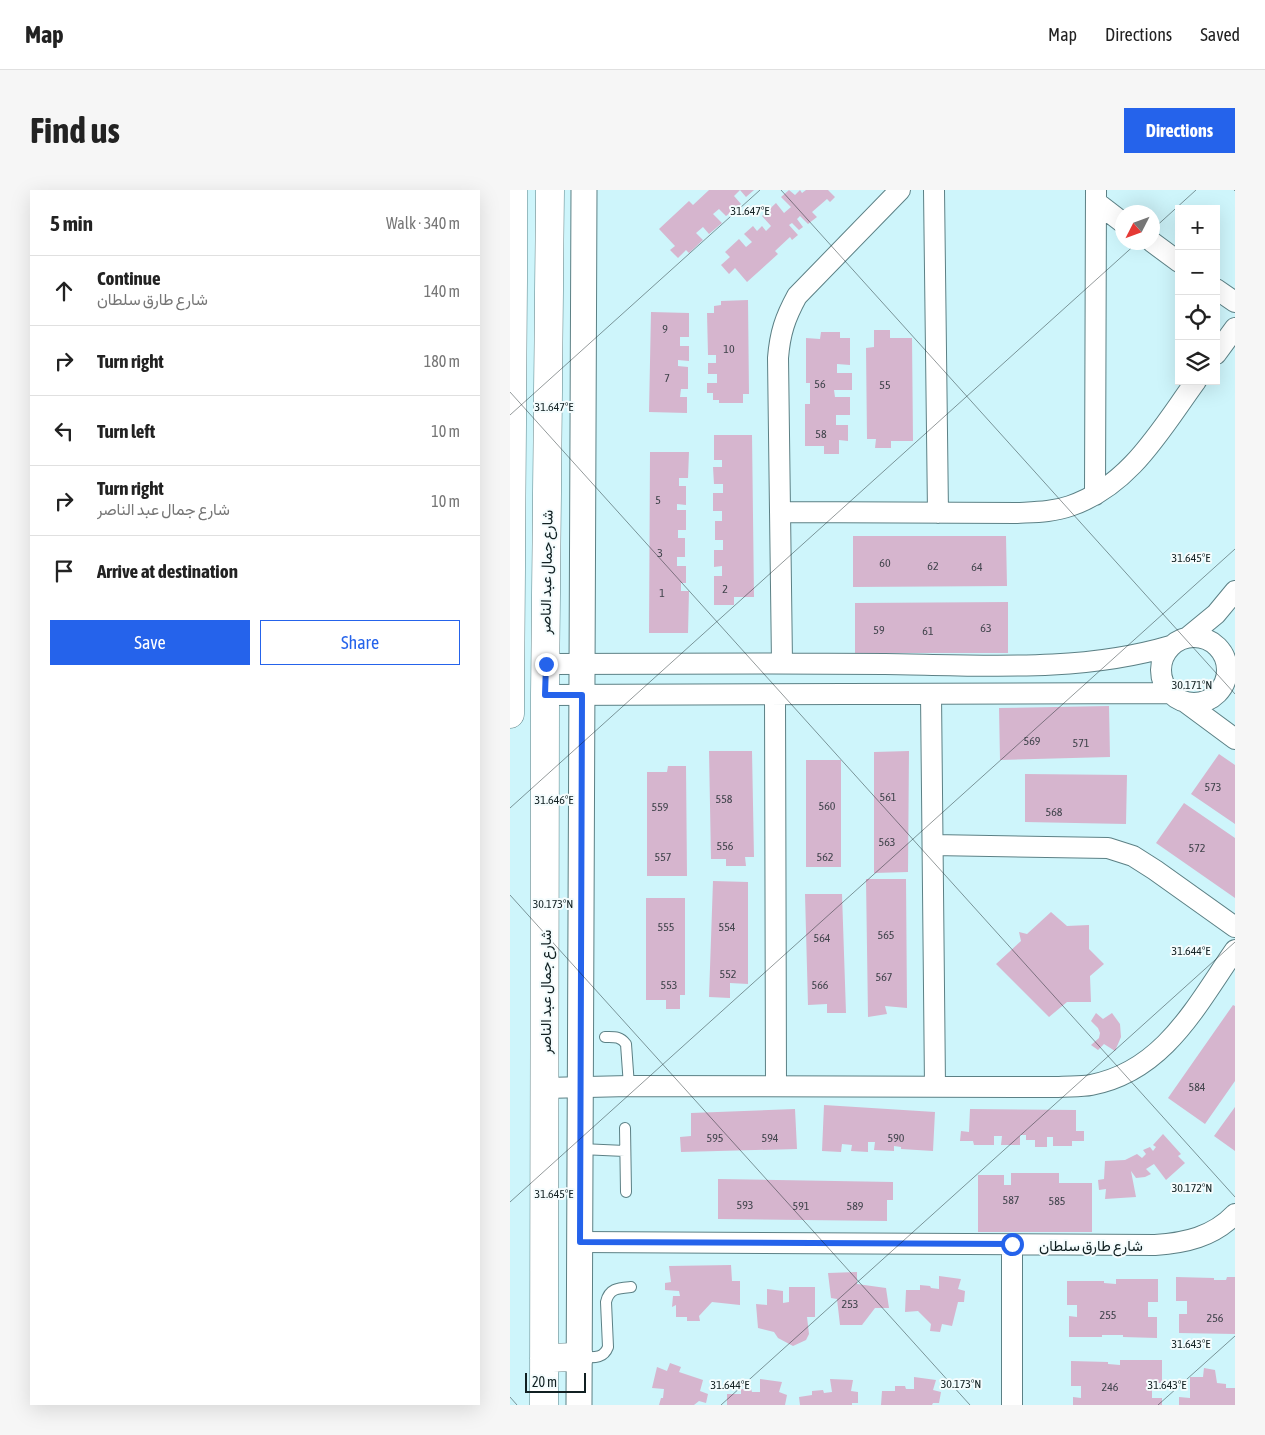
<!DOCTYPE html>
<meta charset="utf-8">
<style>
:root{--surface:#fff;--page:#f6f6f6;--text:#222;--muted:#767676;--line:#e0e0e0;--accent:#2563eb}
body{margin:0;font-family:"Asap Condensed",Vazirmatn,sans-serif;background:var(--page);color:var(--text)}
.controls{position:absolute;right:15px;top:15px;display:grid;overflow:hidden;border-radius:0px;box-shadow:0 5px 20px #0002}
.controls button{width:45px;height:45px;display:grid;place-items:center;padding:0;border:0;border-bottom:1px solid var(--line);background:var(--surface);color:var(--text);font:25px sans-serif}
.compass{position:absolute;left:605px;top:15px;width:45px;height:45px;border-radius:50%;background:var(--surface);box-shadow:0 5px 20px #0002;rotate:228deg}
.scale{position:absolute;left:15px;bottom:12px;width:61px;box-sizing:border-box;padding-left:5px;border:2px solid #112022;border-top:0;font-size:14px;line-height:18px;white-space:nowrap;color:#112022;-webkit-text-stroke:4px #f4fcfd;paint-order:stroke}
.stop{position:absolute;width:15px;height:15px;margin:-11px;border:4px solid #2563eb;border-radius:50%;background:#fff}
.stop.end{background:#2563eb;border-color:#fff;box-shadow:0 1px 5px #0008}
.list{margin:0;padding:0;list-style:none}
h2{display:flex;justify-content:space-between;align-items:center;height:65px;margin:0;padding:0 20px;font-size:21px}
h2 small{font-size:16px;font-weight:400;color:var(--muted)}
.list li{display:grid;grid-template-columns:32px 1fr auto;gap:15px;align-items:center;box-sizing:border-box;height:70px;padding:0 20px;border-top:1px solid var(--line)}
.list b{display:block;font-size:19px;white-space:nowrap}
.list p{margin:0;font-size:16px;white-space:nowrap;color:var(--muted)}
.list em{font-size:16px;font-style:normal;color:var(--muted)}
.actions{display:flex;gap:10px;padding:15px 20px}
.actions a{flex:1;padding:11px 0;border:1px solid var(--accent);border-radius:0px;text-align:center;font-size:18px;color:var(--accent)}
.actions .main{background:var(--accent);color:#fff}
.icon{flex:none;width:28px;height:28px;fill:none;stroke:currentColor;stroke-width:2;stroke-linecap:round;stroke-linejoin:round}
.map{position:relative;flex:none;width:725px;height:1215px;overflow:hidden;border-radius:0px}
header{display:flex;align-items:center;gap:30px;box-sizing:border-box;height:70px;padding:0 25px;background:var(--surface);border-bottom:1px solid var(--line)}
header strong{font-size:24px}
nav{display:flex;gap:28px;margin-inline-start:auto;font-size:18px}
.intro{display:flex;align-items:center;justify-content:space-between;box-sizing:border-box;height:120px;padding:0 30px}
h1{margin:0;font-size:35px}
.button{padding:12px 22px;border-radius:0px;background:var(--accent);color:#fff;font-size:18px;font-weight:700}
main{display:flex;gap:30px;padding:0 30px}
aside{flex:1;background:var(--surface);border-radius:0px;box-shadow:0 5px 20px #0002}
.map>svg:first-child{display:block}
.building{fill:#d6b5ce}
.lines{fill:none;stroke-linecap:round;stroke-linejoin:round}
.service-casing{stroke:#5c8085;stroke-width:12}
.minor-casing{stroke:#5c8085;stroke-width:22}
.tertiary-casing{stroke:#5c8085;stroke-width:27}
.secondary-casing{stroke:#5c8085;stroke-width:29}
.service{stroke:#fff;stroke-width:10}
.minor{stroke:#fff;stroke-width:20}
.tertiary{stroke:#fff;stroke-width:25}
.secondary{stroke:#fff;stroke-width:28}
.route{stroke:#2563eb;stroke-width:6}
.ticks{fill:none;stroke:#112022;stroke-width:1;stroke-opacity:0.45}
.labels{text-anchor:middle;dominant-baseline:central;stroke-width:4;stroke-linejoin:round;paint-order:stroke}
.number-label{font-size:12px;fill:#42454d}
.street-label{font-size:15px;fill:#112022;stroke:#f4fcfd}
.ticks-label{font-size:12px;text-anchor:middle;fill:#112022;stroke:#f4fcfd;stroke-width:4;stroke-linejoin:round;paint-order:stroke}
</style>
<header>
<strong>Map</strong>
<nav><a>Map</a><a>Directions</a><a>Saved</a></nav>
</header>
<div class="intro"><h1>Find us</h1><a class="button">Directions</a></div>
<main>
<aside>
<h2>5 min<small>Walk · 340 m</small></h2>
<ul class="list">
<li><svg class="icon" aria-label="ahead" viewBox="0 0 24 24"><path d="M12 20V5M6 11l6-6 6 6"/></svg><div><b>Continue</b><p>شارع طارق سلطان</p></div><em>140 m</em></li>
<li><svg class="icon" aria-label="right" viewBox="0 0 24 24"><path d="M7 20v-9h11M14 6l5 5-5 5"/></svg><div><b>Turn right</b></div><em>180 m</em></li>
<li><svg class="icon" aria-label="left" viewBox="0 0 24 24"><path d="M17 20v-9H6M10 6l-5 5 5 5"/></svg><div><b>Turn left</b></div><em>10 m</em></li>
<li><svg class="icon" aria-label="right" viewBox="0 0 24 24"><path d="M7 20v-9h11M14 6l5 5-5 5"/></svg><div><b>Turn right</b><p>شارع جمال عبد الناصر</p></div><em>10 m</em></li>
<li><svg class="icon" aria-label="arrive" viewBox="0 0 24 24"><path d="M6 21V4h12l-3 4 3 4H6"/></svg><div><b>Arrive at destination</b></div></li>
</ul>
<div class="actions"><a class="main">Save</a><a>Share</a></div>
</aside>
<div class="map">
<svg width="725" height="1215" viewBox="0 0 725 1215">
<rect width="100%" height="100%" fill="#cef5fb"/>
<path class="building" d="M199 0H244L236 7 230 0 224 6 231 14 216 26 209 19 203 24 212 33 199 44 193 37 186 43 193 50 179 63 176 60 168 68 160 60 165 56 149 39 179 11 183 15Z
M279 0 285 5 290 0 292 3 296 0H318L325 7 320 12 317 9 302 22 307 27 298 34 290 26 287 29 293 37 289 40 282 33 279 35 288 45 282 50 280 47 265 61 268 64 237 92 225 78 219 84 211 75 220 67 215 62 229 49 236 57 242 52 234 44 243 36 247 41 252 36 256 41 261 36 252 26 266 13 274 23 281 17 271 7Z
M238 110 239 204H233V213H209V210H203V203H197V193H207V184H198V173H206V165H198L197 123H204V116L211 115V111Z
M141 122 179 123V147H170V156H179V171L168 170V176L178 177V199H171L170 207H177V223L139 222Z
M364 140H380V148H402L403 251H381V258H365L366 249H357L356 158 364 157Z
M311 142H330V148H340V175L327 174V183H342V200H324L325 207H340V225H326V235H338V251L329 250V264H314V256H295V214H300V193H296V148L310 149Z
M204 245H242L244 407H224V415H204V386H212V376L204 377V360H213V350H205V331H212V321H203V303H213V294H204L203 277H212V270H204Z
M140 262H179L178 288H169V296H176V315L167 314V320H176V340H168V348H175V367H167V376H176V393H171V401H179L178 443H139Z
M343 346H496L497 396 343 397Z
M498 412V463H345V413Z
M599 516 600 567 490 570 489 518Z
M199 561H242L244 667H235L236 676H216V669H201Z
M399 561 398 682 364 683V562Z
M709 564 725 575V634L681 604Z
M296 570H331V677H296Z
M158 576H176L177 686H137V582H157Z
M515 584 617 585 616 634 515 632Z
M674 613 725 648V708L646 653Z
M356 689H396L397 818 375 816 377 824 358 827Z
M203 691 238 692V794L220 793V808L199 807Z
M295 704H332L336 823H317V814L298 815Z
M136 708H175V805H170V819H156V810H136Z
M541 722 557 736 579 735V759L594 774 580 786 581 812H557L539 827 486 774 511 751 509 742 517 744Z
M723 815 725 816V891L695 934 658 908Z
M586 823 593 829 602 823 610 834 611 847 605 861 594 854 588 860 581 855 589 848 590 843 588 838 581 831Z
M314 915 425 922 423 961 391 959V957L384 956V961L364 960 365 952H358V962L341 961 342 955 332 954 331 962 312 961Z
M725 917V961L704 946Z
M285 919 287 959 171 962 170 947 181 946V923Z
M460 919 566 920V941H574V951H562V956H543V947H537V957H525V950H516V945H510V955H491L492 946H484V955H464L463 951H450L451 941 459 942Z
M653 944 671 964 668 966 675 973 656 990 644 974 636 979 641 984 635 987 626 988 621 981 626 1007 595 1009 596 999 589 1000 588 990 594 989 595 971 615 970 627 964 632 968 636 964 633 960 640 957 643 961 646 957 643 955Z
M501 983H549V993H582V1042H468V985H494V995H501Z
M208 989 383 992V1010H377V1031L208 1029Z
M221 1075 222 1091H230V1115L202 1112 189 1126 190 1131H177V1127H166V1115L162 1117 163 1106H170L169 1101 155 1100V1093L161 1092 159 1076Z
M347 1082V1094L376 1098 379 1118H365L352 1135H330L327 1109 321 1108 318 1083Z
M429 1086 451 1089 448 1099 455 1101 454 1112H448L442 1136 432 1134 430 1142 420 1141 421 1134 408 1121 395 1122 396 1100H410V1095L420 1096 421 1098 429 1099Z
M666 1087 704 1088V1090H716L717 1087H725V1144L669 1143V1124H677V1111H666Z
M606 1089H648V1112H638V1127H647V1148L613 1147V1145H592V1147H559V1126L567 1127V1115H557V1091H594V1093L606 1094Z
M279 1097H305V1127H297L299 1144 296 1150 283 1156 268 1148 264 1142 248 1138 246 1114 257 1115V1099L273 1101V1113L279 1112Z
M610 1170H652V1193H642V1208H652V1215H563V1207L571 1208V1196H561V1171L598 1172V1174L610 1175Z
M160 1173 171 1177 169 1182 193 1190 190 1201 198 1204 196 1213 189 1211 184 1215H149L151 1208H153L154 1199 142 1198 147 1177 157 1181Z
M694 1178 705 1180 707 1193 716 1194V1198H725V1215H669V1207L680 1208V1187H693Z
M404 1187 426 1190 423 1200 431 1202 429 1213H423L422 1215H371L372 1201H385V1196H395L396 1199H404Z
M250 1189 272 1192 269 1202 277 1205 275 1215H217V1204H231V1199H241L242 1202H250Z
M320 1189 343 1190 341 1201 348 1202V1213H342V1215H290L289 1207 302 1205V1201L313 1200 314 1203 322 1202Z"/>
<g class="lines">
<defs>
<path id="service" d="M95 847C104 847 110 846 116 854L119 896
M115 938 116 1002
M71 959 115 961
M70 1167C82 1167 93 1170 98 1157L96 1112C99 1098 109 1098 121 1097"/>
<path id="minor" d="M424 0 428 323
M586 12 612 32
M642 52 669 72
M706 99 725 112
M706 164 725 138
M585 305 586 0
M270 322 507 323C525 322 543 322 560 316 620 296 651 239 686 191
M651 480a33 33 0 1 1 66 0a33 33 0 1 1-66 0Z
M678 447 706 424 725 401
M272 473 268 168C270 143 275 128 287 106L390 0
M36 474C149 474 262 473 375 474 470 475 569 483 660 456
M421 504 425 896
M35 505 660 503
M265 505 266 896
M675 512 725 549
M423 655 598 658 623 666 645 680 725 737
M35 898 119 896 547 897C558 896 571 897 581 895 654 881 686 816 725 760
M70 1052 645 1055C675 1053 703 1047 725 1024
M502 1054V1215"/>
<path id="tertiary" d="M69 1215 74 0"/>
<path id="secondary" d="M0 524 3 91V0
M34 1168 69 1167
M34 1215 35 505 40 0"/>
</defs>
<use href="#service" class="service-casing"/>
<use href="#minor" class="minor-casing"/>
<use href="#tertiary" class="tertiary-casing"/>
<use href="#secondary" class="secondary-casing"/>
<use href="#service" class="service"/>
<use href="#minor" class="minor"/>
<use href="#tertiary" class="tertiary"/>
<use href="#secondary" class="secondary"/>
</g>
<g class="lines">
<path class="route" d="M36 474 35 505H72L70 1052 502 1054"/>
</g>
<path class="ticks" d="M271 0 725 504M724 0 725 1M642 40 686 0M0 202 725 1007M0 225 250 0M0 618 628 52M0 705 460 1215M0 1012 725 359M0 1207 7 1215M211 1215 725 752M648 1215 725 1146"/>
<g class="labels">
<g class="number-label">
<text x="155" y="139">9</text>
<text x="219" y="159">10</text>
<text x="157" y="188">7</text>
<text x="310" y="194">56</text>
<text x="375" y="195">55</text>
<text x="311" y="244">58</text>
<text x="148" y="310">5</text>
<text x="150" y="363">3</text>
<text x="375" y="373">60</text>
<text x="423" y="376">62</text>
<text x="467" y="377">64</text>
<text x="215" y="399">2</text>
<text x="152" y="403">1</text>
<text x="476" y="438">63</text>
<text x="369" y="440">59</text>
<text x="418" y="441">61</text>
<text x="522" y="551">569</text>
<text x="571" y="553">571</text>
<text x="703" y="597">573</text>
<text x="378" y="607">561</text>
<text x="214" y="609">558</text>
<text x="317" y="616">560</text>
<text x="150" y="617">559</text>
<text x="544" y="622">568</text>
<text x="377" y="652">563</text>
<text x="215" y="656">556</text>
<text x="687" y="658">572</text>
<text x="153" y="667">557</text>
<text x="315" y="667">562</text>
<text x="156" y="737">555</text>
<text x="217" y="737">554</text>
<text x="376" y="745">565</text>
<text x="312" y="748">564</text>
<text x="218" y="784">552</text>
<text x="374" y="787">567</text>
<text x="159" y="795">553</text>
<text x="310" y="795">566</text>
<text x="687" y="897">584</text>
<text x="205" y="948">595</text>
<text x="260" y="948">594</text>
<text x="386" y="948">590</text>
<text x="501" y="1010">587</text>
<text x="547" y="1011">585</text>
<text x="235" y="1015">593</text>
<text x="291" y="1016">591</text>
<text x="345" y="1016">589</text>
<text x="340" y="1114">253</text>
<text x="598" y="1125">255</text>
<text x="705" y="1128">256</text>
<text x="600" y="1197">246</text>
</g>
<g class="street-label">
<text transform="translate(36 382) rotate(-89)">شارع جمال عبد الناصر</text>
<text transform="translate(35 802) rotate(-90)">شارع جمال عبد الناصر</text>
<text x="581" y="1055">شارع طارق سلطان</text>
</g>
</g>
<g class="ticks-label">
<text x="240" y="25">31.647°E</text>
<text x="44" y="221">31.647°E</text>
<text x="681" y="372">31.645°E</text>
<text x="682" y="499">30.171°N</text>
<text x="44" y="614">31.646°E</text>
<text x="43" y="718">30.173°N</text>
<text x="681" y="765">31.644°E</text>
<text x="682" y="1002">30.172°N</text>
<text x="44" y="1008">31.645°E</text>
<text x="681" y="1158">31.643°E</text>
<text x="451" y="1198">30.173°N</text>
<text x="220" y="1199">31.644°E</text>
<text x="657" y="1199">31.643°E</text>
</g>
</svg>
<div class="controls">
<button>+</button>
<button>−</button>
<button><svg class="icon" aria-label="locate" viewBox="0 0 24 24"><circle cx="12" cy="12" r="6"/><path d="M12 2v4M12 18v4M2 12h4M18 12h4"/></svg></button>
<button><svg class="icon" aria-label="layers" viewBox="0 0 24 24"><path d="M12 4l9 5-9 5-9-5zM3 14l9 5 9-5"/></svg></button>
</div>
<svg class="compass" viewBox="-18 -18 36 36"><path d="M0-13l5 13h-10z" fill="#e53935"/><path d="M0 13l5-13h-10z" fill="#767676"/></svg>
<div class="scale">20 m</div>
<div class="stop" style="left:502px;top:1054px"></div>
<div class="stop end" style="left:36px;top:474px"></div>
</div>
</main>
